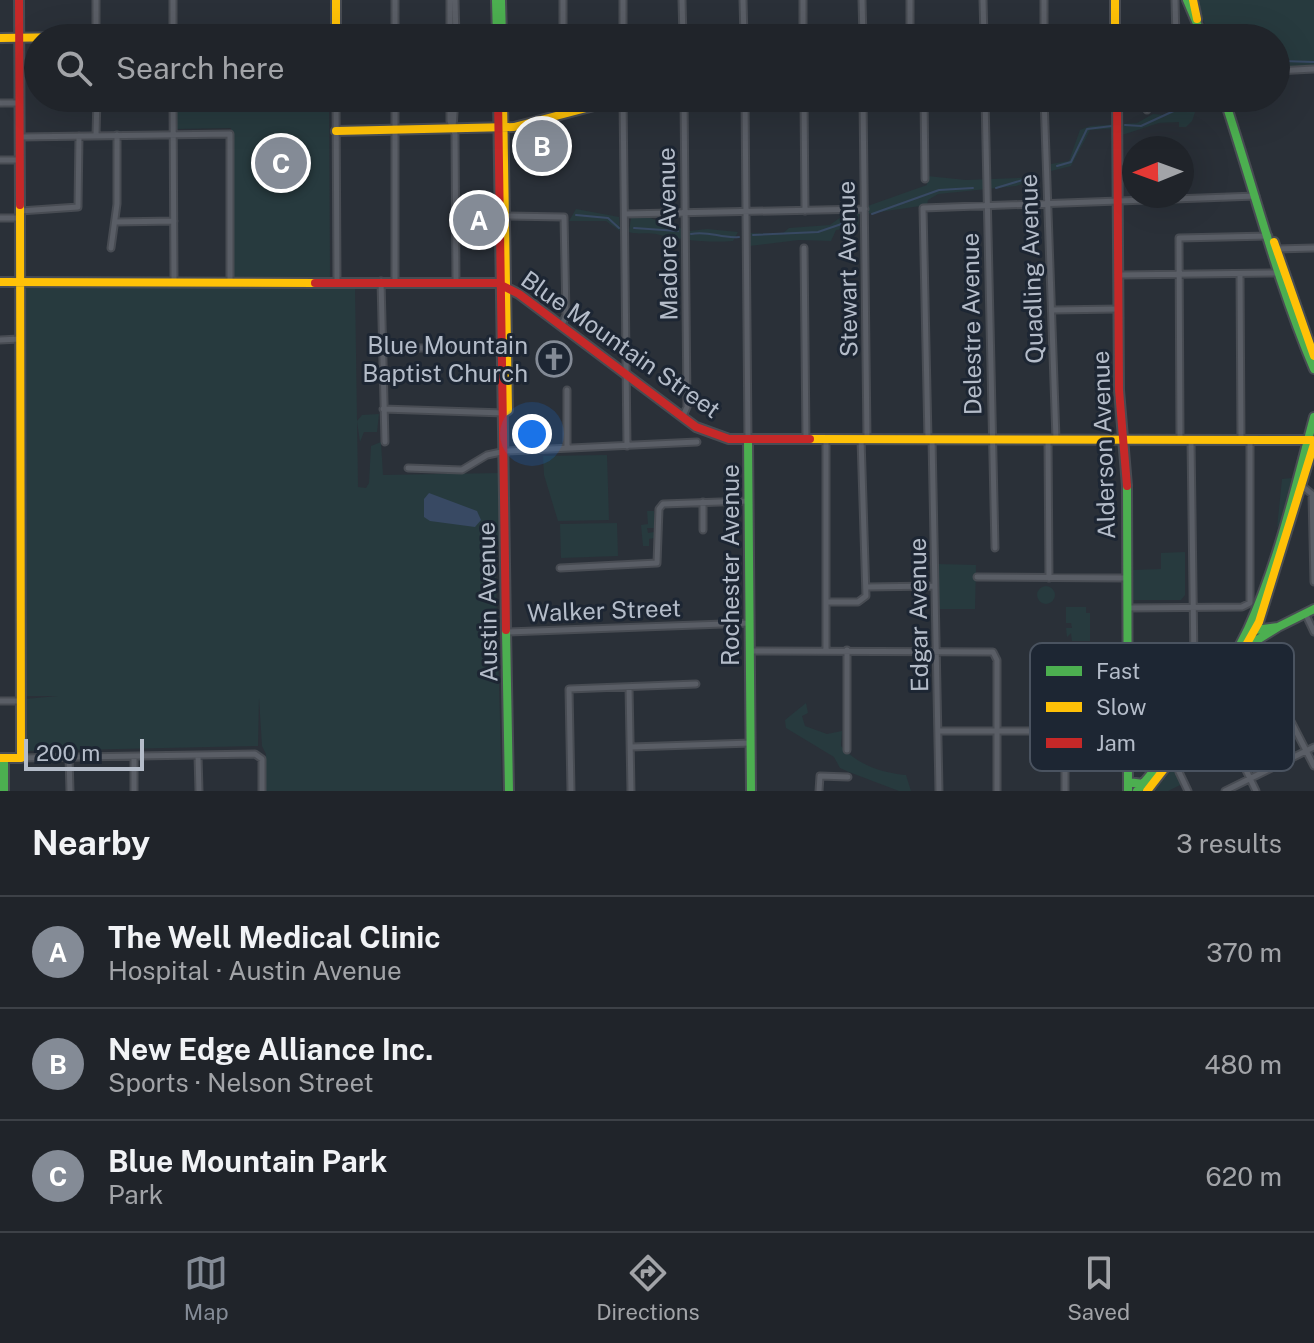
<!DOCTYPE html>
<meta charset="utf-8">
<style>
:root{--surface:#20242a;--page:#282c32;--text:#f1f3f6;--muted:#a2a4a8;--line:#3d4147;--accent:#848b96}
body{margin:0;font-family:"Public Sans",sans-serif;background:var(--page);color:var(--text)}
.compass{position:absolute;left:1122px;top:136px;width:72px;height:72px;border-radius:50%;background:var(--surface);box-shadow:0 8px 32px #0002;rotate:269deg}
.scale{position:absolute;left:24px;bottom:20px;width:120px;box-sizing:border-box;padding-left:8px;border:4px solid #b4bcc9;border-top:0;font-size:22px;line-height:28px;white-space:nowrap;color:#b4bcc9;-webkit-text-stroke:6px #1d2633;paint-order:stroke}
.you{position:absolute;left:532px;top:434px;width:28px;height:28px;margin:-20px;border:6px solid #fff;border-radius:50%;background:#1a73e8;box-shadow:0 0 0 12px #1a73e833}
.badge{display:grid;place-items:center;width:52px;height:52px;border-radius:50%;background:var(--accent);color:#fff;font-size:26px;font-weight:700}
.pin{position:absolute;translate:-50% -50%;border:4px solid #fff;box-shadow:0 2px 8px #0006}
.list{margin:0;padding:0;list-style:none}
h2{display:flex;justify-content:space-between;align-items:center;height:104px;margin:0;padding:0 32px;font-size:34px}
h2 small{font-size:26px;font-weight:400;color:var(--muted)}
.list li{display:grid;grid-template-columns:52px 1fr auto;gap:24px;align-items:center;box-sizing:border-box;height:112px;padding:0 32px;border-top:2px solid var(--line)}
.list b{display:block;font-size:30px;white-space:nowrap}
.list p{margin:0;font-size:26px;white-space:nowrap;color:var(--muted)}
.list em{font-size:26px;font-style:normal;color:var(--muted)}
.icon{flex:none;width:44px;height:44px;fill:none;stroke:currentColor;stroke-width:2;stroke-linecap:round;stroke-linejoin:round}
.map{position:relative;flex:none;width:1314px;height:791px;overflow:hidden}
.search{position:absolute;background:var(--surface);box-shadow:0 8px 32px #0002;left:24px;right:24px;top:24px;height:88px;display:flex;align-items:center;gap:20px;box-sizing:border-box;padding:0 28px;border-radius:44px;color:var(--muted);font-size:30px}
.sheet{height:440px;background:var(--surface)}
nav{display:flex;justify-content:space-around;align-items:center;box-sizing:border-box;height:112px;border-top:2px solid var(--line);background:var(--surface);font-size:22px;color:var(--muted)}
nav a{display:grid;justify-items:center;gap:4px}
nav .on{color:var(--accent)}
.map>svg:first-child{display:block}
.green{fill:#273a3e}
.water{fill:#384963}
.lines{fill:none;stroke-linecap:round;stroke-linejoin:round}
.stream{stroke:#384963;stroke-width:2}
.street-casing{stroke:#484c53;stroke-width:9}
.fast-casing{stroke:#484c53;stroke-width:12}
.slow-casing{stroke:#484c53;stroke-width:12}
.jam-casing{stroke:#484c53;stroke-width:12}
.street{stroke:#5a5e66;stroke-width:5}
.fast{stroke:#4caf50;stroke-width:8}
.slow{stroke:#ffc107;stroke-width:8}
.jam{stroke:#c62828;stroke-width:8}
.labels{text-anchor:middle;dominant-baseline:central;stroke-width:6;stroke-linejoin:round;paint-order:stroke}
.street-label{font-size:24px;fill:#b4bcc9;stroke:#1d2633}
.poi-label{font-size:24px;fill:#b4bcc9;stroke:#1d2633;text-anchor:end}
.key{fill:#1d2633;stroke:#4a5360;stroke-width:2}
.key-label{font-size:22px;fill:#b4bcc9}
</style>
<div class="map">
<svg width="1314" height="791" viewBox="0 0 1314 791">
<rect width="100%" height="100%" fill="#2a3038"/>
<path class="green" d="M1197 0H1314V66L1279 69 1276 66V38H1209Z
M177 98H329L330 277H234L231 128 177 129Z
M1175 98 1199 100 1192 121 1186 127H1179V122L1159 123 1122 135 1121 128 1090 130 1071 166 1051 171V164L1069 161 1080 130 1090 126 1137 123 1153 114 1166 115 1175 110Z
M927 176 966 180 1040 177 1016 186 938 194 928 200 927 205 859 215 858 227 836 230 831 241 799 240 749 246 750 233 782 234 789 228 830 225 845 214 927 185Z
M576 209 619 217 620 231 606 221H569Z
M647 217 689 231 707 229 738 232 733 241C706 243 681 240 656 234 647 232 638 235 629 232L631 218Z
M22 287H355L358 487 366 488 369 483 371 446 381 442 383 475 500 473 501 546 495 544 502 791H266V754L262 746 259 698 258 746 27 751 25 699 58 696H25Z
M379 414 377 432H364L360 442 357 421 362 415Z
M607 455 609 520 558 521 544 475 543 456Z
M1292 478 1280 522 1277 528 1282 479Z
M647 511H654L655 528H647L648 533 654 532V538L649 539V546H643L641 525 648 524Z
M617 523 618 556 561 558 560 524Z
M1185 552V595L1181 600H1133V570L1161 569V553Z
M937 564 976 565 975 609H937Z
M1037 595a9 9 0 1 1 18 0a9 9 0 1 1-18 0Z
M1066 607H1086V613H1090V641H1072L1071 633 1067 637 1066 628H1072L1071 623H1066Z
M806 703 808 713 802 716 805 726 827 734 842 731 841 746C858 765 882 773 906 775L911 791H899L849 772 840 768 834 757 786 728 785 720Z
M1212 714 1218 718V725L1177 773 1182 784 1168 791H1155Z"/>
<path class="water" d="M429 493 477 511 481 520 475 527 430 521 424 517V499Z"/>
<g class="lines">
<path class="stream" d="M1282 61 1314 62
M1125 125 1141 126 1202 98
M1057 166 1071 162 1087 129 1112 126
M996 188 1036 176
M872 214 939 190 973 188
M576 215 608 218 619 228
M634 228 678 231
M691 234C709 230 721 239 739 237
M753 235 818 232 856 219"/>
<defs>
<path id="street" d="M96 0V37
M395 0V38
M450 0V38
M455 0 456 38
M563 0V38
M623 0V38
M682 0 683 38
M743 0 744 38
M803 0V38
M862 0 863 38
M910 0V38
M983 0 984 38
M1044 0V38
M1175 0 1176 38
M173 35V0
M1276 71 1314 69
M173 98 174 280
M336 98 337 281
M450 98V121L455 134 456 280
M564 98V113
M623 98 627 446
M745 98 748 440
M924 98 925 179
M985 98 995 548
M1044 98 1056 439
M1147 98V110
M804 99 805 211
M863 99 867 439
M0 103H19
M453 128 455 98
M96 135 97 98
M20 137 230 134V280
M0 160H19
M20 211 78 207 79 136
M625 214 865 209
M505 216 564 217 566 315 562 325
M0 218H19
M115 222 174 221
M111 248 117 204V135
M804 248 806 438
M1276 249 1314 248
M1240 274 1241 440
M1120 275 1279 273
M381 281 385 442
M395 281V98
M1052 310 1119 309
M0 340 19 339
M381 348H502
M383 409 504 413
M683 416 687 407 684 98
M826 439V650
M928 439 923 208 1256 196
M932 439 939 791
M1180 439 1179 238 1269 236
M1048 440 1049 578
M1191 440 1194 663 1205 691
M567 448V390
M408 468 462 470 487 455 506 451 697 442
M1301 485 1312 494 1314 582
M703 530V502
M560 568 657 563 659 509 663 504 749 501
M977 577 1127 578
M866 587 934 586
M827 602H858L866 596 861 439
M1127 608 1242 607 1250 603V440
M1305 613 1314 632
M508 632 750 623
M847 650V750
M751 651 993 652 997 660V791
M1260 661 1314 766
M629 687 631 791
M1065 691V791
M1128 697 1196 667
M0 701H21
M1222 720 1256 791
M939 731H1128
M631 747 751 743
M198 756 199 791
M69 757 70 791
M134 757V791
M21 758 255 754 262 759V791
M1179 772 1188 791
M571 791 569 689 696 684
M819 791 820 776 848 777
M1225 791 1314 747"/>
<path id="fast" d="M496 0 497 38
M501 0 502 38
M1187 0 1203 38
M1224 98C1254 189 1277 281 1314 369
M748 440 751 791
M1127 486 1128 791
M506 630 509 791
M1255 630 1278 627 1314 609
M1249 645 1278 627
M4 758V791
M1128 782 1143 784
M1137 791C1179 741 1220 688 1248 629 1279 561 1295 488 1314 417"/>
<path id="slow" d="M1115 0V38
M1193 0 1197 19
M0 38 336 33V0
M503 98 508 410 505 412
M336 131 514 127 594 106 928 98
M1274 242 1314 356
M0 282 315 283
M810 439 1312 440
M0 758H21L20 205
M1147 791 1209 711 1259 622 1314 444"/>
<path id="jam" d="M19 0 20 205
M498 98 506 630
M1117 98 1119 390 1127 486
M315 283H497L519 294 696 427 729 439H810"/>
</defs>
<use href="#street" class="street-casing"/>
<use href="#fast" class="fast-casing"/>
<use href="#slow" class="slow-casing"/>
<use href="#jam" class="jam-casing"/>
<use href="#street" class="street"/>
<use href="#fast" class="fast"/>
<use href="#slow" class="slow"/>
<use href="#jam" class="jam"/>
</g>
<defs>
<symbol id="church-ring" viewBox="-11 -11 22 22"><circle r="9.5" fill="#1d2633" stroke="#848b96" stroke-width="1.5"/><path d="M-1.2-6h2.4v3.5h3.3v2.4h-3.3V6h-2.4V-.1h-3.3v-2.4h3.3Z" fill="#848b96"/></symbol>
</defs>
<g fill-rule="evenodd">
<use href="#church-ring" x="534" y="339" width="40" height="40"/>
</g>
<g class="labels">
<g class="street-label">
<text transform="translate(667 234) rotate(-91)">Madore Avenue</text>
<text transform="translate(847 269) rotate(-91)">Stewart Avenue</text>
<text transform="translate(1031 269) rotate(-92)">Quadling Avenue</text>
<text transform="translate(971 324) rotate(-91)">Delestre Avenue</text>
<text transform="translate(621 344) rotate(35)">Blue Mountain Street</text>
<text transform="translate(1103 445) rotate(-92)">Alderson Avenue</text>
<text transform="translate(730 565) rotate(-90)">Rochester Avenue</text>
<text transform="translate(487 602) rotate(-91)">Austin Avenue</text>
<text transform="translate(604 610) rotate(-2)">Walker Street</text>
<text transform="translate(918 615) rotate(-91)">Edgar Avenue</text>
</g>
<g class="poi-label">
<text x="528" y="345">Blue Mountain<tspan x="528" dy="28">Baptist Church</tspan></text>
</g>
</g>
<rect x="1030" y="643" width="264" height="128" rx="12" class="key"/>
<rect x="1046" y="666" width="36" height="10" fill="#4caf50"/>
<rect x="1046" y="702" width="36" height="10" fill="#ffc107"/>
<rect x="1046" y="738" width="36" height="10" fill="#c62828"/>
<g class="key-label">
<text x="1096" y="679">Fast</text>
<text x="1096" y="715">Slow</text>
<text x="1096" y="751">Jam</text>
</g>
</svg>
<svg class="compass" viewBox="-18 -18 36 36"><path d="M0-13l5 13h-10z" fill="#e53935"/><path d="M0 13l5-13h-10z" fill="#a2a4a8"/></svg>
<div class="scale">200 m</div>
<div class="you"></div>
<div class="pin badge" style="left:479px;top:220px">A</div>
<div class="pin badge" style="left:542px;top:146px">B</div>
<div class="pin badge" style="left:281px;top:163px">C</div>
<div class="search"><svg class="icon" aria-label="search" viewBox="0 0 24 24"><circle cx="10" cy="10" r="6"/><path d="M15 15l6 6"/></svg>Search here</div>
</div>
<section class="sheet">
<h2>Nearby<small>3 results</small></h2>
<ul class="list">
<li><span class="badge">A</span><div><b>The Well Medical Clinic</b><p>Hospital · Austin Avenue</p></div><em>370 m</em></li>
<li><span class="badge">B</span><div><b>New Edge Alliance Inc.</b><p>Sports · Nelson Street</p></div><em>480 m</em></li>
<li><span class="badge">C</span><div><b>Blue Mountain Park</b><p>Park</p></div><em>620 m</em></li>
</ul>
</section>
<nav>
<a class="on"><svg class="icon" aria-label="map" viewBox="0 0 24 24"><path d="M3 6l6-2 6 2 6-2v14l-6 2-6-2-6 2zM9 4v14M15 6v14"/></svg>Map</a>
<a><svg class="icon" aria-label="directions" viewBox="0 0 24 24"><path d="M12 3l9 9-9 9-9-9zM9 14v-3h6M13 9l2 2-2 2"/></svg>Directions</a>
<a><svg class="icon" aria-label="saved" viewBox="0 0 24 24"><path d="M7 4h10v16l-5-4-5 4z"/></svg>Saved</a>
</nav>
